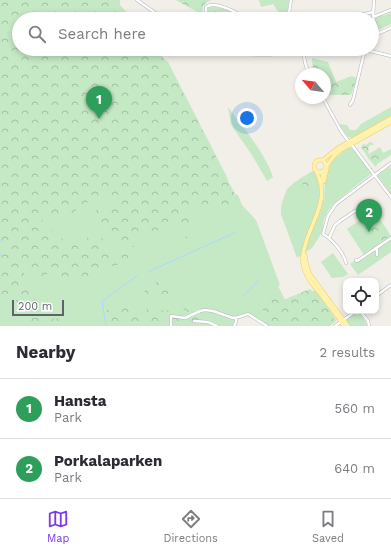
<!DOCTYPE html>
<style>
:root{--surface:#fff;--page:#f2f2f3;--text:#2b2b33;--muted:#7c7c81;--line:#e1e1e2;--accent:#7c3aed}
body{margin:0;font-family:"Work Sans",sans-serif;background:var(--page);color:var(--text)}
.controls{position:absolute;right:12px;bottom:12px;display:grid;overflow:hidden;border-radius:8px;box-shadow:0 2px 6px #0003}
.controls button{width:36px;height:36px;display:grid;place-items:center;padding:0;border:0;border-bottom:1px solid var(--line);background:var(--surface);color:var(--text);font:20px sans-serif}
.compass{position:absolute;left:295px;top:68px;width:36px;height:36px;border-radius:50%;background:var(--surface);box-shadow:0 2px 6px #0003;rotate:299deg}
.scale{position:absolute;left:12px;bottom:10px;width:52px;box-sizing:border-box;padding-left:4px;border:2px solid #5f6368;border-top:0;font-size:11px;line-height:14px;white-space:nowrap;color:#5f6368;-webkit-text-stroke:3px #fff;paint-order:stroke}
.you{position:absolute;left:247px;top:118px;width:14px;height:14px;margin:-10px;border:3px solid #fff;border-radius:50%;background:#1a73e8;box-shadow:0 0 0 6px #1a73e833}
.badge{display:grid;place-items:center;width:26px;height:26px;border-radius:50%;background:var(--accent);color:#fff;font-size:13px;font-weight:700}
.pin{position:absolute;translate:-50% -33px;filter:drop-shadow(0 1px 2px #0008)}
.pin::after{content:'';position:absolute;top:21px;width:14px;height:12px;background:inherit;clip-path:polygon(0 0,100% 0,50% 100%)}
.list{margin:0;padding:0;list-style:none}
h2{display:flex;justify-content:space-between;align-items:center;height:52px;margin:0;padding:0 16px;font-size:17px}
h2 small{font-size:13px;font-weight:400;color:var(--muted)}
.list li{display:grid;grid-template-columns:26px 1fr auto;gap:12px;align-items:center;box-sizing:border-box;height:60px;padding:0 16px;border-top:1px solid var(--line)}
.list b{display:block;font-size:15px;white-space:nowrap}
.list p{margin:0;font-size:13px;white-space:nowrap;color:var(--muted)}
.list em{font-size:13px;font-style:normal;color:var(--muted)}
.icon{flex:none;width:22px;height:22px;fill:none;stroke:currentColor;stroke-width:2;stroke-linecap:round;stroke-linejoin:round}
.map{position:relative;flex:none;width:391px;height:326px;overflow:hidden}
.search{position:absolute;background:var(--surface);box-shadow:0 2px 6px #0003;left:12px;right:12px;top:12px;height:44px;display:flex;align-items:center;gap:10px;box-sizing:border-box;padding:0 14px;border-radius:22px;color:var(--muted);font-size:15px}
.sheet{height:172px;background:var(--surface)}
nav{display:flex;justify-content:space-around;align-items:center;box-sizing:border-box;height:56px;border-top:1px solid var(--line);background:var(--surface);font-size:11px;color:var(--muted)}
nav a{display:grid;justify-items:center;gap:2px}
nav .on{color:var(--accent)}
.map>svg:first-child{display:block}
.green{fill:#c5e8c5}
.forest{fill:url(#forest-crowns)}
.lines{fill:none;stroke-linecap:round;stroke-linejoin:round}
.stream{stroke:#aadaff;stroke-width:1}
.minor-casing{stroke:#b5b8bc;stroke-width:3.5}
.major-casing{stroke:#f2c960;stroke-width:4.5}
.minor{stroke:#fff;stroke-width:2.5}
.major{stroke:#fff2af;stroke-width:3.5}
</style>
<div class="map">
<svg width="391" height="326" viewBox="0 0 391 326">
<defs>
<pattern id="forest-crowns" width="20" height="18" patternUnits="userSpaceOnUse"><rect width="20" height="18" fill="#c5e8c5"/><path d="M2 6a3 3 0 1 1 6 0M12 15a3 3 0 1 1 6 0" fill="none" stroke="#a3c0a4"/></pattern>
</defs>
<rect width="100%" height="100%" fill="#f1efe8"/>
<path class="green" d="M0 0 19 19V49H148L168 62 226 175 232 201 235 194 238 195 242 205 256 220 280 285 278 286 286 302 316 290 336 320V321L330 326H269L249 314 237 319 236 326H0Z
M110 0H120V5L133 19H127Z
M259 0H289L287 14V19H283L273 4 261 7Z
M391 13V24L378 30 375 18 382 14 383 16Z
M233 49H308C283 51 258 54 233 49Z
M228 107C244 129 264 151 273 177L267 181 252 155 231 125Z
M391 107V117L353 138 348 137 339 124 347 125 350 130H356L361 124Z
M349 147C358 151 366 165 371 173V174L335 202 328 211 324 219 322 231 318 239 312 248 297 258 281 214V206L287 189 295 182 314 170C319 180 320 188 320 199L324 200C325 194 324 187 325 181 328 161 335 158 349 147Z
M391 166V194L378 176V175Z
M376 213 391 236 373 248 391 238V252L358 275 350 264 364 255 347 229 361 219 367 220Z
M333 253 348 274 343 277 332 278 321 262Z
M357 311H359L368 326H349L346 320 347 318Z"/>
<path class="forest" d="M0 0H110L127 19H19V49H155L168 63 235 194 229 208 190 209 187 212 192 234 186 239C184 230 182 218 170 220 160 234 154 230 140 233L136 239 134 247 122 243 111 232 101 229 93 222 92 213 107 204 117 205 123 197 101 193 65 218 45 213 41 225 60 234V238L77 243 90 237 106 239 105 254 120 258 121 252 131 251C133 260 133 262 124 266L121 264 112 266 107 271 96 276 78 280H60L51 270 39 281 23 267 27 289 40 305 36 311 15 305 17 296 3 302 0 303Z
M176 0H211C203 4 202 6 203 15Z
M211 6 228 10 244 19C233 19 212 22 207 9L209 7Z
M312 58 328 62 336 82 352 76 357 78 351 95H331L326 94 325 92V74H315L313 70Z
M370 142 373 143V145H370L368 148 369 150 368 152 369 154 380 147 383 153 391 149V155L377 164 376 167 368 158 361 147 363 144 366 145Z
M304 176 315 178 309 192 302 189 303 183 298 180Z
M369 221 382 224V232L389 235 384 241 373 237 366 232Z
M165 279 172 287 169 295 161 303 144 291 160 280Z
M310 289 322 300 335 321 330 324 318 323 312 326H297L281 321 275 326 267 324 266 315 260 305 266 299 274 295 283 300Z
M118 305H133L141 313 146 312 147 307 158 311 164 310 166 311 169 310C174 313 180 317 185 313L183 308 185 307 187 310 192 307V314L194 317 199 316V313L203 312H212V316L206 315 197 321H186L184 326H169L168 324C159 326 156 325 148 321L146 326H99L98 314Z
M27 317 45 319 67 318 75 326H4Z"/>
<g class="lines">
<path class="stream" d="M0 240 3 242
M0 254 3 258
M148 272 236 232
M243 297 258 281
M106 326 102 301 137 276"/>
<defs>
<path id="minor" d="M137 0 154 12 165 19
M374 0 373 17 378 33
M373 17 391 10
M214 19 206 12V7C215 0 239 14 249 19
M289 19V13L291 0
M344 19 373 12
M372 36 391 28
M223 49C251 58 281 54 310 52 320 52 331 52 341 49
M366 50 391 56
M303 53 306 66 309 74
M323 98 341 131 349 142
M350 105 353 100 365 49
M351 144 391 197
M329 238 335 225 340 221 355 211
M376 248 377 251V255
M356 260 357 261 391 238
M346 263C344 253 332 239 323 234L328 216 336 204 391 163
M376 296 391 285
M360 311 368 321 369 326
M194 321 208 322 217 326
M171 326V316L185 318 200 311 205 310 213 311 233 318 239 317 248 314 267 326
M234 326 236 322V318
M335 326 356 311"/>
<path id="major" d="M323 160 338 148 391 118
M314 166a6 6 0 1 1 12 0a6 6 0 1 1-12 0Z
M326 167 333 157 339 151 391 122
M315 169C332 199 312 218 305 246 303 252 302 258 303 264 305 277 314 286 322 296 329 306 337 315 344 326
M322 171 323 182
M324 181 327 168
M305 255 306 262 309 273 348 326"/>
</defs>
<use href="#minor" class="minor-casing"/>
<use href="#major" class="major-casing"/>
<use href="#minor" class="minor"/>
<use href="#major" class="major"/>
</g>
</svg>
<div class="controls">
<button><svg class="icon" aria-label="locate" viewBox="0 0 24 24"><circle cx="12" cy="12" r="6"/><path d="M12 2v4M12 18v4M2 12h4M18 12h4"/></svg></button>
</div>
<svg class="compass" viewBox="-18 -18 36 36"><path d="M0-13l5 13h-10z" fill="#e53935"/><path d="M0 13l5-13h-10z" fill="#7c7c81"/></svg>
<div class="scale">200 m</div>
<div class="you"></div>
<div class="pin badge" style="left:99px;top:119px;background:#2e9e5b">1</div>
<div class="pin badge" style="left:369px;top:232px;background:#2e9e5b">2</div>
<div class="search"><svg class="icon" aria-label="search" viewBox="0 0 24 24"><circle cx="10" cy="10" r="6"/><path d="M15 15l6 6"/></svg>Search here</div>
</div>
<section class="sheet">
<h2>Nearby<small>2 results</small></h2>
<ul class="list">
<li><span class="badge" style="background:#2e9e5b">1</span><div><b>Hansta</b><p>Park</p></div><em>560 m</em></li>
<li><span class="badge" style="background:#2e9e5b">2</span><div><b>Porkalaparken</b><p>Park</p></div><em>640 m</em></li>
</ul>
</section>
<nav>
<a class="on"><svg class="icon" aria-label="map" viewBox="0 0 24 24"><path d="M3 6l6-2 6 2 6-2v14l-6 2-6-2-6 2zM9 4v14M15 6v14"/></svg>Map</a>
<a><svg class="icon" aria-label="directions" viewBox="0 0 24 24"><path d="M12 3l9 9-9 9-9-9zM9 14v-3h6M13 9l2 2-2 2"/></svg>Directions</a>
<a><svg class="icon" aria-label="saved" viewBox="0 0 24 24"><path d="M7 4h10v16l-5-4-5 4z"/></svg>Saved</a>
</nav>
